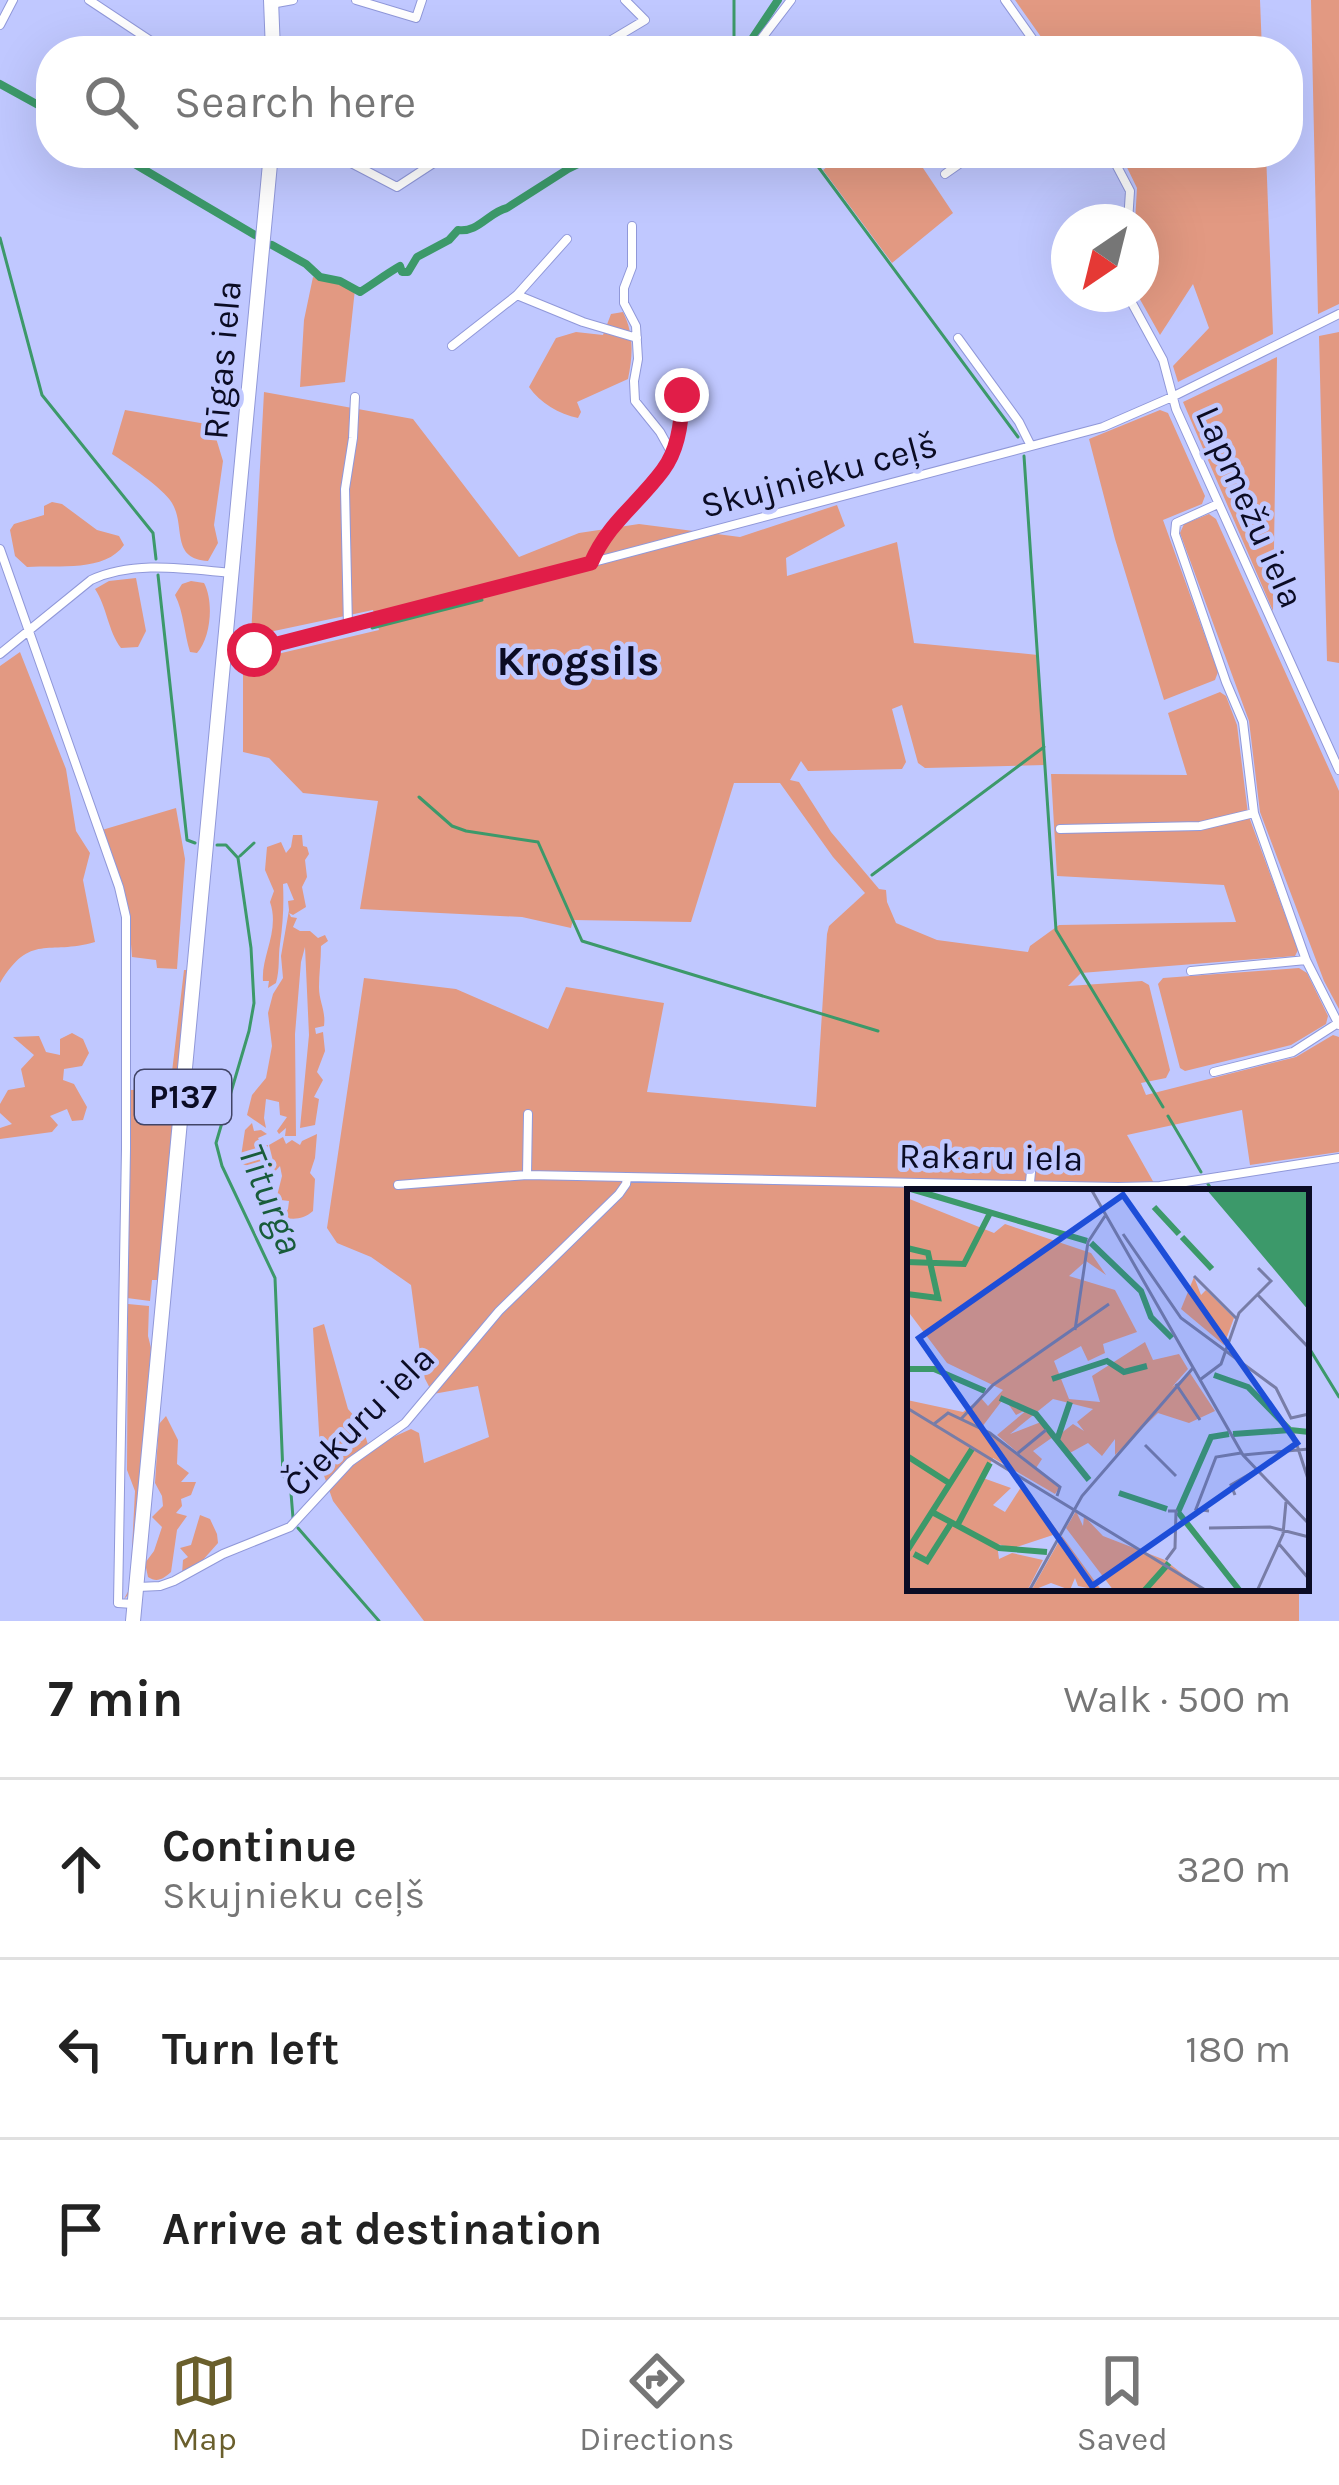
<!DOCTYPE html>
<meta charset="utf-8">
<style>
:root{--surface:#fff;--page:#f2f2f2;--text:#222;--muted:#767676;--line:#e0e0e0;--accent:#6a5f2c}
body{margin:0;font-family:Karla,sans-serif;background:var(--page);color:var(--text)}
.compass{position:absolute;left:1051px;top:204px;width:108px;height:108px;border-radius:50%;background:var(--surface);box-shadow:0 12px 48px #0002;rotate:215deg}
.stop{position:absolute;width:36px;height:36px;margin:-27px;border:9px solid #e11d48;border-radius:50%;background:#fff}
.stop.end{background:#e11d48;border-color:#fff;box-shadow:0 3px 12px #0008}
.list{margin:0;padding:0;list-style:none}
h2{display:flex;justify-content:space-between;align-items:center;height:156px;margin:0;padding:0 48px;font-size:51px}
h2 small{font-size:39px;font-weight:400;color:var(--muted)}
.list li{display:grid;grid-template-columns:78px 1fr auto;gap:36px;align-items:center;box-sizing:border-box;height:180px;padding:0 48px;border-top:3px solid var(--line)}
.list b{display:block;font-size:45px;white-space:nowrap}
.list p{margin:0;font-size:39px;white-space:nowrap;color:var(--muted)}
.list em{font-size:39px;font-style:normal;color:var(--muted)}
.icon{flex:none;width:66px;height:66px;fill:none;stroke:currentColor;stroke-width:2;stroke-linecap:round;stroke-linejoin:round}
.map{position:relative;flex:none;width:1339px;height:1621px;overflow:hidden}
.search{position:absolute;background:var(--surface);box-shadow:0 12px 48px #0002;left:36px;right:36px;top:36px;height:132px;display:flex;align-items:center;gap:30px;box-sizing:border-box;padding:0 42px;border-radius:48px;color:var(--muted);font-size:45px}
.sheet{height:696px;background:var(--surface)}
nav{display:flex;justify-content:space-around;align-items:center;box-sizing:border-box;height:168px;border-top:3px solid var(--line);background:var(--surface);font-size:33px;color:var(--muted)}
nav a{display:grid;justify-items:center;gap:6px}
nav .on{color:var(--accent)}
.map>svg:first-child{display:block}
.green{fill:#e29982}
.lines{fill:none;stroke-linecap:round;stroke-linejoin:round}
.stream{stroke:#3c996a;stroke-width:3}
.canal{stroke:#3c996a;stroke-width:8}
.minor-casing{stroke:#9098d9;stroke-width:10}
.primary-casing{stroke:#9098d9;stroke-width:16}
.minor{stroke:#fff;stroke-width:8}
.primary{stroke:#fff;stroke-width:14}
.route{stroke:#e11d48;stroke-width:15}
.labels{text-anchor:middle;dominant-baseline:central;stroke-width:9;stroke-linejoin:round;paint-order:stroke}
.shield{fill:#c0c8ff;stroke:#414466;stroke-width:3}
.shield-label{font-size:33px;font-weight:bold;fill:#0b0c24}
.street-label{font-size:36px;fill:#0b0c24;stroke:#c0c8ff}
.water-label{font-size:39px;font-style:italic;fill:#185c3b;stroke:#c0c8ff}
.quarter-label{font-size:42px;font-weight:bold;fill:#0b0c24;stroke:#c0c8ff}
.inset-river{fill:none;stroke:#3c996a;stroke-width:6}
.inset-road{fill:none;stroke:#787da7;stroke-width:3}
.view{fill:#1d4ed8;fill-opacity:0.15;stroke:#1d4ed8;stroke-width:6}
.inset-edge{fill:none;stroke:#0b0c24;stroke-width:6}
</style>
<div class="map">
<svg width="1339" height="1621" viewBox="0 0 1339 1621">
<rect width="100%" height="100%" fill="#c0c8ff"/>
<path class="green" d="M1015 0H1260L1262 51H1051Z
M1311 0H1339V304L1318 314Z
M845 153H930L919 162 953 213 892 263 823 170Z
M1120 153H1266L1273 334 1178 382 1173 366 1209 328 1193 284 1160 335 1137 294H1141V222H1135L1137 188Z
M313 277 355 289 345 382 300 387 304 320Z
M623 312C634 334 633 355 628 379L577 402 581 412 578 418C559 414 540 403 529 387L556 338 576 332 603 335 611 314Z
M1339 332V663L1327 661 1319 336Z
M1277 357 1273 611 1183 402Z
M264 392 413 419 519 557 579 533 639 524 740 537 837 505 845 526 786 558 787 576 897 542 914 643 1038 655 1045 765 925 768 918 763 902 705 892 709 906 762 902 769 808 771 801 761 790 780 799 782 831 832 879 889 886 890 887 902 896 923 937 940 1028 952 1030 946 1059 925 1236 922 1224 885 1057 876 1051 774 1187 775 1168 713 1220 692 1226 696 1237 725 1248 814 1298 950 1295 956 1081 973 1068 986 1142 981 1149 985 1170 1070 1166 1078 1141 1083 1146 1095 1296 1057 1333 1035 1339 1037V1152L1250 1165 1242 1110 1127 1135 1159 1192H910V1588H1299V1621H424L333 1501 321 1467 313 1328 324 1324 348 1409 362 1425 369 1448 411 1429 419 1433 424 1463 489 1437 478 1386 433 1394 423 1375 411 1285 371 1257 337 1243 327 1228 364 978 456 989 548 1029 566 987 664 1003 647 1092 816 1107 827 934 829 926 865 893 833 857 780 783H734L691 922 573 920 571 928 522 917 360 909 378 801 303 793 269 758 243 752V675L252 660 379 630 373 610 251 636Z
M125 410 212 425 223 461 214 525 218 543 208 561C170 559 186 526 172 503 163 488 127 464 112 454Z
M1160 410 1168 413 1205 496 1202 504 1163 520 1218 672 1215 680 1164 700 1115 539 1089 439Z
M52 502 62 504 97 530 119 536 124 545C105 572 59 565 27 567L15 556 10 530 14 524 44 515V506Z
M1209 514 1216 519 1339 791V1009L1324 981 1260 812 1249 721 1180 533 1184 524Z
M136 578 146 631 138 647 121 648C108 631 107 607 95 589L109 581Z
M191 581 204 583C214 601 211 638 197 653L190 652C184 633 184 613 175 595L182 584Z
M20 652 66 769 76 831 90 853 83 880 95 942C47 956 31 932 0 983V666Z
M176 808 185 859 177 969 157 968 156 960 132 957 128 906 102 830Z
M293 835H302L303 846 307 847 309 854 305 860 307 877 302 887 306 907 293 915 289 913 291 917 297 918 293 927 300 931H310L318 938 325 935 328 941 321 946C321 960 319 974 319 987 319 1002 326 1010 324 1026L315 1028 316 1034 323 1032 325 1051 317 1072 323 1080 314 1097 319 1099 315 1125 300 1128 309 1035 305 947 301 962 295 1034 296 1136H285L286 1128 279 1134 277 1131 287 1117 280 1115 279 1102 266 1099 264 1118 266 1128 247 1115 252 1095 266 1078 272 1046 268 1013 273 994 283 978 281 956 289 910 288 901 294 900 287 883 283 884C284 905 283 923 280 944 278 957 280 969 276 983L268 988 269 981H263C261 956 280 931 270 902L274 891 265 870 267 847 281 842 286 853 291 847Z
M1299 968 1307 973 1328 1016 1326 1024 1291 1045 1185 1071 1180 1068 1158 984 1163 978Z
M184 970H188L159 1280H152L150 1301 127 1298 130 1090 170 1089Z
M72 1033 83 1039 89 1053 82 1066 64 1069 63 1080 74 1084 87 1107 83 1120 72 1121 67 1109 50 1116 58 1125 52 1132 0 1139V1128L12 1124 0 1113V1104L8 1090 25 1087 21 1069 34 1055 13 1037 39 1036 46 1052 60 1055V1039Z
M252 1123 254 1131 261 1130 267 1134 258 1138 261 1145H268L263 1161 268 1168 273 1161 269 1145 283 1137 286 1144 292 1140 300 1145 302 1141 317 1134 315 1158 310 1173 315 1179 313 1211C303 1220 295 1219 283 1218L288 1209 289 1201 281 1200 277 1196 282 1176 280 1166 267 1180 255 1185 248 1166 240 1163 245 1130Z
M128 1304 149 1306 148 1336 151 1348 130 1593 124 1599 130 1588 135 1491 127 1470Z
M166 1416 178 1440 177 1464 189 1473 181 1482H196L191 1495 181 1499 182 1506 176 1513 187 1516 177 1530 171 1572C163 1579 157 1583 148 1577L145 1563 154 1551 162 1527 152 1517 163 1506 162 1496 155 1483 159 1424Z
M200 1515 210 1519 217 1534 218 1543 202 1561 182 1574 183 1560 188 1557 180 1548 191 1545Z"/>
<g class="lines">
<path class="stream" d="M734 0V51
M808 153 1018 437
M0 238 42 395 153 533 156 559
M1024 456 1056 930 1163 1107
M158 575 187 840 195 843
M372 628 482 600
M419 797 452 826 466 831 538 842 582 941 878 1031
M217 845H226L238 858 251 948 254 1003 249 1031 216 1143 222 1166 275 1278 283 1474 291 1493 293 1518
M240 856 254 843
M872 875 1044 747
M1168 1116 1201 1172
M1208 1184 1213 1192
M1306 1343 1339 1397
M298 1528 379 1621"/>
<path class="canal" d="M740 51 750 42 778 0
M0 84 51 112
M116 153 255 235
M272 245 306 264 320 277 340 281 360 292C373 284 386 274 400 266L402 272H408L417 257 449 240 458 230C478 233 489 212 507 208L568 169 601 153"/>
<defs>
<path id="minor" d="M89 0 166 51
M356 0 416 18 422 0
M1005 0 1041 51
M271 4 293 0
M0 25 13 0
M593 51 645 20 625 0
M752 51 791 0
M332 153 397 187 449 153
M1110 153 1130 191 1128 222
M945 174 975 153
M632 226V267L624 288V303L636 326 638 359 634 381 635 401 660 432 670 450V457
M1127 294 1163 360 1176 409 1339 770
M517 295 583 322 637 338
M958 338 1019 422 1031 446
M452 346 517 295 567 239
M1218 504 1176 523 1175 534 1226 682 1243 722 1254 813 1306 960 1339 1025
M0 549 119 887 126 917V1149L118 1603 133 1604
M591 562C608 522 639 504 663 470 678 449 682 420 682 395
M348 627 345 489 353 438 355 397
M225 649 254 650 348 627 1103 427 1172 397 1339 314
M0 654 91 580C134 560 186 569 232 573
M1060 829 1200 826 1254 813
M1191 971 1306 960
M1214 1072 1293 1052 1338 1023
M527 1175 528 1114
M398 1185 527 1175 1118 1187 1160 1186 1339 1158
M1029 1192 1032 1162
M138 1587 160 1586 174 1581 223 1554 290 1527 350 1462 405 1423 499 1311 619 1194 626 1184 627 1178"/>
<path id="primary" d="M271 0 273 51
M133 1621 271 153"/>
</defs>
<use href="#minor" class="minor-casing"/>
<use href="#primary" class="primary-casing"/>
<use href="#minor" class="minor"/>
<use href="#primary" class="primary"/>
</g>
<g class="lines">
<path class="route" d="M254 650 591 563C608 523 638 504 663 470 678 450 682 420 682 395"/>
</g>
<g class="labels">
<rect class="shield" x="135" y="1070" width="96" height="54" rx="9"/>
<g class="shield-label">
<text x="183" y="1097">P137</text>
</g>
<g class="street-label">
<text transform="translate(222 360) rotate(-85)">Rīgas iela</text>
<text transform="translate(819 475) rotate(-15)">Skujnieku ceļš</text>
<text transform="translate(1250 507) rotate(66)">Lapmežu iela</text>
<text transform="translate(991 1157) rotate(1)">Rakaru iela</text>
<text transform="translate(359 1421) rotate(-45)">Čiekuru iela</text>
</g>
<g class="water-label">
<text transform="translate(271 1199) rotate(68)">Titurga</text>
</g>
<g class="quarter-label">
<text x="578" y="661">Krogsils</text>
</g>
</g>
<g transform="translate(907 1189)">
<rect width="402" height="402" fill="#c0c8ff"/>
<path d="M0 9 87 44 98 35 184 64 199 86 179 72 162 87 208 101 230 143 196 155 198 164 181 172 174 157 147 172 162 210 193 213 185 187 238 153 246 171 272 165 281 180 265 198 283 184 308 222 282 234 251 224 208 266V250L195 267 181 254 161 265 148 249 166 235 177 242 170 233 186 220 146 210 103 245 134 233 146 248 126 262 135 270 129 279 90 246 121 220 109 226 97 209 75 238 152 299 148 305 86 269 76 289 104 299 86 316 98 323 116 295 152 344 107 359 90 355 92 370 105 364 136 371 120 402H0V211L56 223 74 209 81 217 96 201 40 174 0 121ZM287 88 294 106 299 101 327 129 317 156 274 120ZM169 322 176 337 177 327 196 347 258 371 297 402H207L159 339ZM155 347 195 402 171 397 168 389 163 401 144 394 124 402Z" fill="#e29982"/>
<path d="M299 0 402 3V122L339 47Z" fill="#3c996a"/>
<path class="inset-river" d="M4 0 180 52M247 18 272 45M275 48 305 80M184 54 234 102 244 128 265 149M0 59 21 64 31 109 0 105M0 73 57 75 83 24M0 180H27L78 202M307 186 341 198 383 241 402 243M145 190 200 172 217 183 240 177M93 209 129 225 182 291M326 245 383 241M150 251 163 213M0 267 42 294M212 304 260 320M25 323 92 359 140 363M271 323 333 402M271 323 304 248 322 245M51 335 83 274M0 362 65 260M7 365 20 372 43 336M237 402 262 374"/>
<path class="inset-road" d="M184 0 336 266 402 335M216 45 274 129 369 199 384 229 402 225M287 87 330 130M350 105 402 159M168 141 181 53 198 27M294 190 314 175 332 124 364 92 351 79M269 195 293 231M0 219 300 402M54 230 86 196 202 115M27 235 41 224 83 244 153 298 150 307M386 244 402 293M238 256 269 287M111 264 139 241M336 266 402 260M328 306 324 296 348 282M302 322 289 320 309 268 334 264M302 339 363 338 402 348M372 355 402 390M259 371 268 359 269 322H261M122 402 175 307 286 179M350 402 376 345 379 313"/>
<path class="view" d="M216 6 390 254 185 397 12 149Z"/>
<rect width="402" height="402" class="inset-edge"/>
</g>
</svg>
<svg class="compass" viewBox="-18 -18 36 36"><path d="M0-13l5 13h-10z" fill="#e53935"/><path d="M0 13l5-13h-10z" fill="#767676"/></svg>
<div class="stop" style="left:254px;top:650px"></div>
<div class="stop end" style="left:682px;top:395px"></div>
<div class="search"><svg class="icon" aria-label="search" viewBox="0 0 24 24"><circle cx="10" cy="10" r="6"/><path d="M15 15l6 6"/></svg>Search here</div>
</div>
<section class="sheet">
<h2>7 min<small>Walk · 500 m</small></h2>
<ul class="list">
<li><svg class="icon" aria-label="ahead" viewBox="0 0 24 24"><path d="M12 20V5M6 11l6-6 6 6"/></svg><div><b>Continue</b><p>Skujnieku ceļš</p></div><em>320 m</em></li>
<li><svg class="icon" aria-label="left" viewBox="0 0 24 24"><path d="M17 20v-9H6M10 6l-5 5 5 5"/></svg><div><b>Turn left</b></div><em>180 m</em></li>
<li><svg class="icon" aria-label="arrive" viewBox="0 0 24 24"><path d="M6 21V4h12l-3 4 3 4H6"/></svg><div><b>Arrive at destination</b></div></li>
</ul>
</section>
<nav>
<a class="on"><svg class="icon" aria-label="map" viewBox="0 0 24 24"><path d="M3 6l6-2 6 2 6-2v14l-6 2-6-2-6 2zM9 4v14M15 6v14"/></svg>Map</a>
<a><svg class="icon" aria-label="directions" viewBox="0 0 24 24"><path d="M12 3l9 9-9 9-9-9zM9 14v-3h6M13 9l2 2-2 2"/></svg>Directions</a>
<a><svg class="icon" aria-label="saved" viewBox="0 0 24 24"><path d="M7 4h10v16l-5-4-5 4z"/></svg>Saved</a>
</nav>
